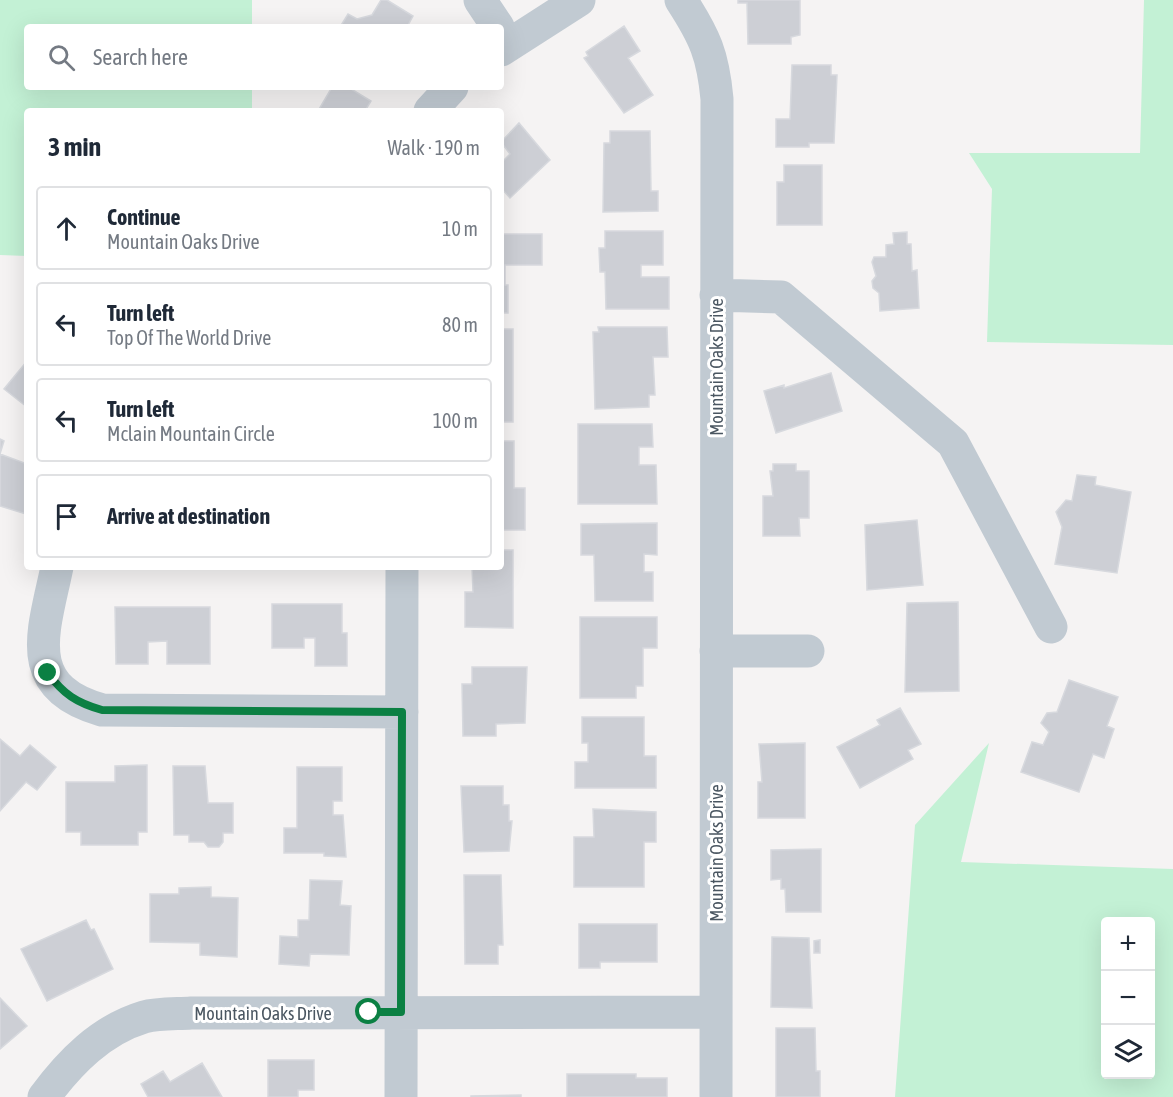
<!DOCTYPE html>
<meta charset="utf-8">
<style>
:root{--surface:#fff;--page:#f6f6f7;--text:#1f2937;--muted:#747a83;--line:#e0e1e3}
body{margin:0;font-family:"Asap Condensed",sans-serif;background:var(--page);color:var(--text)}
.controls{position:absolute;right:18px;bottom:18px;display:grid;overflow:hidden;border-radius:6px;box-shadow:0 6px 24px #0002}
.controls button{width:54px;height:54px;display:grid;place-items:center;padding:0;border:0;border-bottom:2px solid var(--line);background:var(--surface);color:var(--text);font:30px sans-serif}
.stop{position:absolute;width:18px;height:18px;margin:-14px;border:4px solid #0b8043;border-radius:50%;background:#fff}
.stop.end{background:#0b8043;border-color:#fff;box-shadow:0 2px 6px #0008}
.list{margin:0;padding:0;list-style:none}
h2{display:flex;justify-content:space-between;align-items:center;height:78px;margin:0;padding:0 24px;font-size:26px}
h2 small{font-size:20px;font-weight:400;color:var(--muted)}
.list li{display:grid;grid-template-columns:39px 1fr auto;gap:18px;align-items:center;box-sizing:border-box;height:84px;margin:0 12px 12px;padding:0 12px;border:2px solid var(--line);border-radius:6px}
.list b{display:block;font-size:22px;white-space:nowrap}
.list p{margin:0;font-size:20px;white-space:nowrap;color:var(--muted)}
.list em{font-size:20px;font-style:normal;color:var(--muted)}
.icon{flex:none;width:33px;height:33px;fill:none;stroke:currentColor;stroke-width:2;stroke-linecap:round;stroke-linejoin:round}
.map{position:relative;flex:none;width:1173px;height:1097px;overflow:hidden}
.search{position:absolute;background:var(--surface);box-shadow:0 6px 24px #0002;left:24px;top:24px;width:480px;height:66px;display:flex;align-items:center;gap:15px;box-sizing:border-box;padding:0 21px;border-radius:6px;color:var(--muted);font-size:22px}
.panel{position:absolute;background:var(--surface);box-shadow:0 6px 24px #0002;left:24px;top:108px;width:480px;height:462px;border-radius:6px}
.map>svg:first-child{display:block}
.green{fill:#c3f1d5;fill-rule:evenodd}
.building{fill:#cdcfd5;stroke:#d7d9de;stroke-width:1.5}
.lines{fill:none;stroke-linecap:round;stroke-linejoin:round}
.minor{stroke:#c1cad2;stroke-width:33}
.route{stroke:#0b8043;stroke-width:8}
.labels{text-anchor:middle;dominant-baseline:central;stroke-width:6;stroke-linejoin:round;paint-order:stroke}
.street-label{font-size:18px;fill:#4a5661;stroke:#fff}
</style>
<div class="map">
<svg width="1173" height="1097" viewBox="0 0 1173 1097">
<rect width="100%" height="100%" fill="#f5f3f3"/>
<path class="green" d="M0 0H252V27H27V87H252V111H27V256L0 255Z
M1144 0H1173V345L987 342 992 189 969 153H1140Z
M989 743 961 862 1173 869V1097H895L915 825ZM1106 922H1150V1074H1106Z"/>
<path class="building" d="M381 0H387L413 16 407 27H340L348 14 357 19 372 15Z
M738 0H800V35L791 37V44H748L747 3H738Z
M624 26 640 51 628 58 653 95 624 113 584 58 588 56 586 52Z
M792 65H831V75H837L834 143H809V147H776V119H790Z
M332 87H348L371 101 365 111H318Z
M519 123 550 160 510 198 501 188V163L510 154 501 142Z
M610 131H650L651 191H658V211L603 212 604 143H610Z
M784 165H822V225H777V182H784Z
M605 231H663V265H641V277H669V309H606L605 272H600L599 248H605Z
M907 232V244H911L912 271 917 270 919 308 880 311 879 293 873 288 872 281 876 276 872 262 874 257H886V245L894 244 893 233Z
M501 234H542V265H505V285H508V313H501Z
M598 327H667L668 357H653L655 395H649V407L595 409 593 332H599Z
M501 329H513V422H501Z
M27 361V407L4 389Z
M831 373 842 411 776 433 764 391 784 385V388Z
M578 424H652L653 447H639V465H656L657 504H578Z
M0 439 4 441 0 454 27 464 26 514 0 506Z
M501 441H514V488H525V530H501Z
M773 464H796V471H809V518H799L800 536H763V496H773L770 471H773Z
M1077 475 1096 477 1095 485 1131 492 1117 573 1055 564 1062 527 1056 512 1066 500 1072 501Z
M917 520 923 585 867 590 865 525Z
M657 523V555L644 554V572H653V601H595L594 555H581V524Z
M501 550H513V628L465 627V592H473L472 567H501Z
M958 602 959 691 905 692 907 603Z
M272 604H342V633H347V666H315V638H304V648H272Z
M115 607H210V664H167V641L148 642V664H116Z
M580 617H657V648H643V686H636V698H580Z
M472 667H527L525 723 496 724V736H463L462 684H472Z
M1069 680 1118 697 1107 726 1114 729 1104 758 1093 754 1079 792 1021 772 1032 742 1043 745 1049 732 1041 723 1047 713 1057 712Z
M900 708 921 744 908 750 913 759 860 788 837 747 880 725 877 720Z
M582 717H644V756H656V788H575V762H588V743H582Z
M0 739 20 756 30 745 56 767 37 790 26 782 0 811Z
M805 743V818H758V782H762L759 744Z
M147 765V832H138V845H81V832H66V782H115V766Z
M173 766H205L208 803H233V833H223V842L219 847H208L204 842H189V835H174Z
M297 767H342V801H333V815H343L346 857 324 856V853H284V828H297Z
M461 786H503V805H509V821H512L509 851 464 852Z
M593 809 656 812V842H644V887H574V837H594Z
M821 849V912H786L785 889H781V879L771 880V850Z
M464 875H501L503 945H498V964H465Z
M310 880 342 881 340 905 351 906 349 955 310 954 309 966 279 964 280 936 298 937V920H309Z
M211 887V897L238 898 237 957 200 955V943L150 942V894H179V888Z
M86 920 91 930 94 929 113 969 47 1001 21 949Z
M579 924H657V962H600V968H579Z
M772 937 809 938 812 1008 771 1007Z
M820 940V953H814V941Z
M0 998 27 1026 0 1049Z
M776 1028H815L816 1071H820V1097H776Z
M268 1060H314V1090H298V1097H268Z
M202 1063 222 1097H148L141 1084 163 1071 170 1082Z
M567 1074H636V1078H667V1097H567Z
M521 1095V1097H471V1096Z"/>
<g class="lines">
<path class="minor" d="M480 0 498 27
M681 0C705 37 713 55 717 99L716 1097
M501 50 579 0
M430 111 452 87
M716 295 781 297 953 443 1051 627
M57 567C44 631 20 687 102 710L402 712
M716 651H808
M44 1097C70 1062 101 1030 144 1017 158 1013 176 1014 191 1013L716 1012
M401 1097 402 567"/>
</g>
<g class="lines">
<path class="route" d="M48 673C63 694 77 703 102 710L402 712 401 1012H369"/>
</g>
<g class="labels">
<g class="street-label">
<text transform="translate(716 367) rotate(-90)">Mountain Oaks Drive</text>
<text transform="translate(716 853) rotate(-90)">Mountain Oaks Drive</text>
<text x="263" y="1013">Mountain Oaks Drive</text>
</g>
</g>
</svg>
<div class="controls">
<button>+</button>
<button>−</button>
<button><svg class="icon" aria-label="layers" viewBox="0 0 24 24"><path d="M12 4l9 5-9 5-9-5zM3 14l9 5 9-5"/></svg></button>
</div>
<div class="stop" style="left:369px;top:1012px"></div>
<div class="stop end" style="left:48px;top:673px"></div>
<div class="search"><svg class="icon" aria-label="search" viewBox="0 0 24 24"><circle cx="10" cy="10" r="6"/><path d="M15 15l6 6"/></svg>Search here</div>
<section class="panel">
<h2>3 min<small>Walk · 190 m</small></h2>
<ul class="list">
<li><svg class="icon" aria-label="ahead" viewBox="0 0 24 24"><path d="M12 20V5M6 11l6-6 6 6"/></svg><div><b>Continue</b><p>Mountain Oaks Drive</p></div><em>10 m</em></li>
<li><svg class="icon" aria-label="left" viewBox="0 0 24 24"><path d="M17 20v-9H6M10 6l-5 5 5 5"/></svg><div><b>Turn left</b><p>Top Of The World Drive</p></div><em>80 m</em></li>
<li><svg class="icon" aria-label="left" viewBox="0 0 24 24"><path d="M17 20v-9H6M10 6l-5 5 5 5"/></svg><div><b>Turn left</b><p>Mclain Mountain Circle</p></div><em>100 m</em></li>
<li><svg class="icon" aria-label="arrive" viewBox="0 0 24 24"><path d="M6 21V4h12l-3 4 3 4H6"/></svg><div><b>Arrive at destination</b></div></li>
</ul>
</section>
</div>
